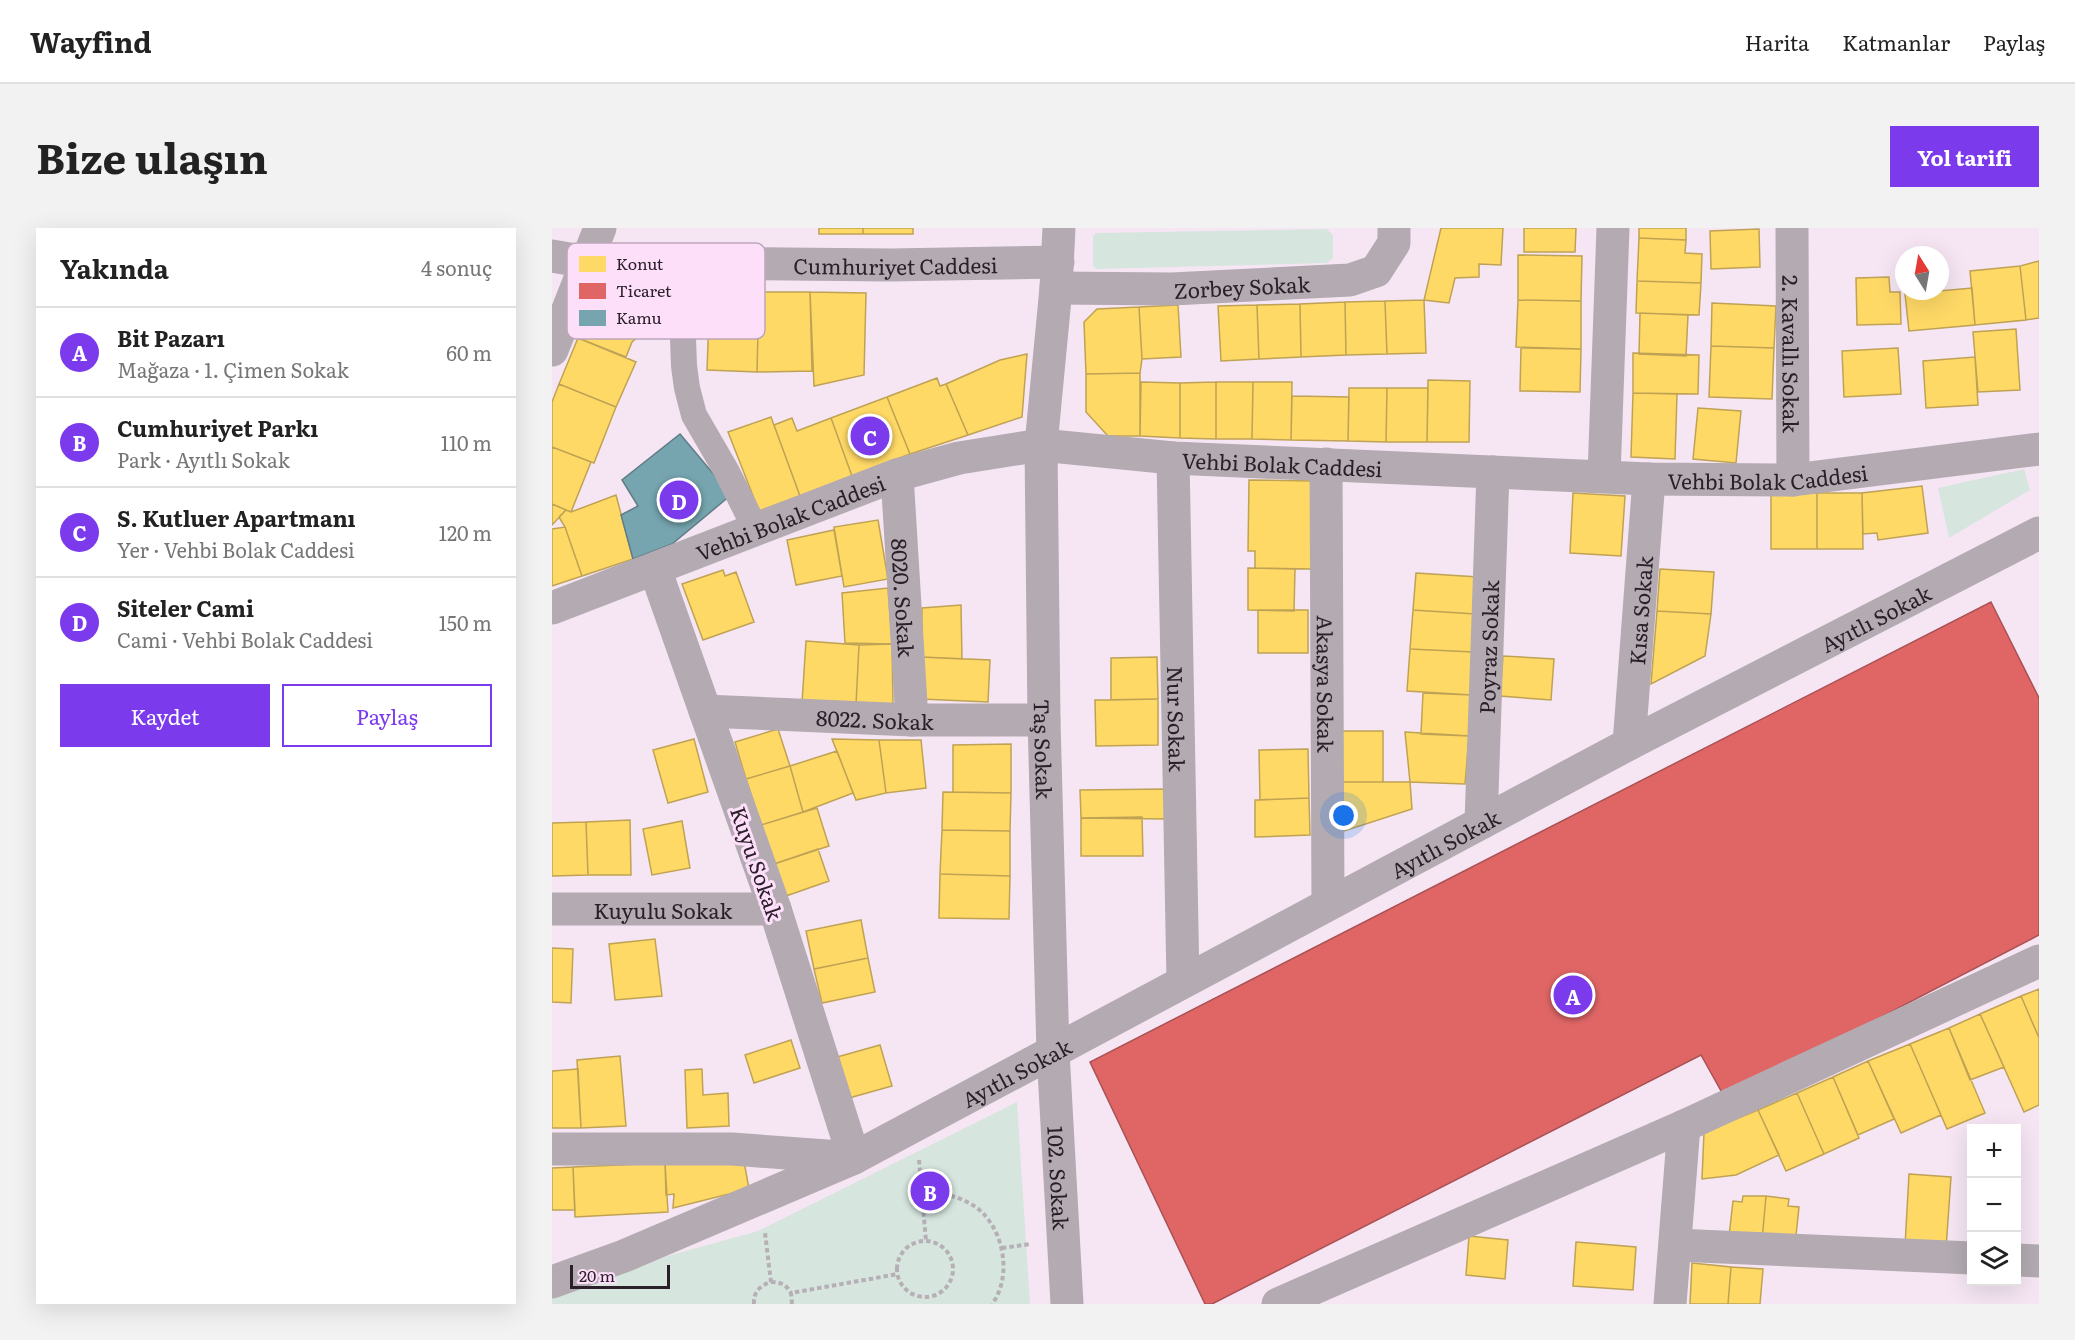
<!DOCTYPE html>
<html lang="tr">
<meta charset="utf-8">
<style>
:root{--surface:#fff;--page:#f2f2f2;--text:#222;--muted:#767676;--line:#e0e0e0;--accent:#7c3aed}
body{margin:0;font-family:Literata,serif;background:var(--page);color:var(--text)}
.controls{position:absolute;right:18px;bottom:18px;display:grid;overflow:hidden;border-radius:0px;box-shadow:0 6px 24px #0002}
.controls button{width:54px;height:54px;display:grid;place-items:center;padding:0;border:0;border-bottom:2px solid var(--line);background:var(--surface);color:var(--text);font:30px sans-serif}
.compass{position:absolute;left:1343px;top:18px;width:54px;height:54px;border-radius:50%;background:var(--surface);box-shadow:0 6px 24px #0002;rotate:349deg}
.scale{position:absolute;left:18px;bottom:15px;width:100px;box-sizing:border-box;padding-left:6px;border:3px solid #2b202a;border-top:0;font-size:16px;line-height:21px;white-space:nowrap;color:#2b202a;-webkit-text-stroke:4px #fddff9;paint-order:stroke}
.you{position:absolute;left:792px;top:588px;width:21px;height:21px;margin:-15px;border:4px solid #fff;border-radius:50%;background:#1a73e8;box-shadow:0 0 0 9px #1a73e833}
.badge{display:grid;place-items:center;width:39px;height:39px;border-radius:50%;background:var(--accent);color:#fff;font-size:20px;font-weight:700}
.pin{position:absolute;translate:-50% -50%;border:3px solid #fff;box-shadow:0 2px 6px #0006}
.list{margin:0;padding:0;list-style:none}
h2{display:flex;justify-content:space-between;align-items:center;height:78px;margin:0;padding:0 24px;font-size:26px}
h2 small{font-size:20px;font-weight:400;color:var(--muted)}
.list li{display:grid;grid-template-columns:39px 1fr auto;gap:18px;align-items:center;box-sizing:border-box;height:90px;padding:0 24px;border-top:2px solid var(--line)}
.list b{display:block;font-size:22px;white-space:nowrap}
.list p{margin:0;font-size:20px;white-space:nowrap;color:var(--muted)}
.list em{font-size:20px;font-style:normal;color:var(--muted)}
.actions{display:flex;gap:12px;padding:18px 24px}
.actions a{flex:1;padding:14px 0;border:2px solid var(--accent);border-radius:0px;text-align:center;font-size:21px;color:var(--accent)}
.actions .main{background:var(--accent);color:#fff}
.icon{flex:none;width:33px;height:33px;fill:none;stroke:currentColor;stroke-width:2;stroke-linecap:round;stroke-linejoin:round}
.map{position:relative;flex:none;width:1487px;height:1076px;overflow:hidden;border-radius:0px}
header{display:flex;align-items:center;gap:36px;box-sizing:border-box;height:84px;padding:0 30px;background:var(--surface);border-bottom:2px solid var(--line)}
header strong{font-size:28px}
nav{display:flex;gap:33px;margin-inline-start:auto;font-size:21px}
.intro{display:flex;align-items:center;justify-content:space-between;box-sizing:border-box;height:144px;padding:0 36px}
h1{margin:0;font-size:42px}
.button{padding:15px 27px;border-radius:0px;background:var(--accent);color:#fff;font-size:21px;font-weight:700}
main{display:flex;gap:36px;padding:0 36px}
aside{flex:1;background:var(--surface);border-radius:0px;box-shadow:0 6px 24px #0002}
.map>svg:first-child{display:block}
.green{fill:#d6e6df}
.homes{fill:#ffd966;stroke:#bfa254;stroke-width:1.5}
.shops{fill:#e06666;stroke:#aa5154;stroke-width:1.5}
.public{fill:#76a5af;stroke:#607d87;stroke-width:1.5}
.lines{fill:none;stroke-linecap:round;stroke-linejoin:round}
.path{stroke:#b6afb5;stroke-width:4;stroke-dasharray:4.5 3;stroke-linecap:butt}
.pedestrian{stroke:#b3aab2;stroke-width:26}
.minor{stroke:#b3aab2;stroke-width:33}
.labels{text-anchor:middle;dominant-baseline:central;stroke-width:6;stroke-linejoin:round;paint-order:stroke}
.street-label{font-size:21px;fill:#2b202a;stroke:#fddff9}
.key{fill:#fddff9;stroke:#bea6bb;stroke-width:1.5}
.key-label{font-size:16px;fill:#2b202a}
</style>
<header>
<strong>Wayfind</strong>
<nav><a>Harita</a><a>Katmanlar</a><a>Paylaş</a></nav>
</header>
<div class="intro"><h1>Bize ulaşın</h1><a class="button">Yol tarifi</a></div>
<main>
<aside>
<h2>Yakında<small>4 sonuç</small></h2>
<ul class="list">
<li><span class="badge">A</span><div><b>Bit Pazarı</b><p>Mağaza · 1. Çimen Sokak</p></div><em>60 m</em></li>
<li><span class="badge">B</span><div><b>Cumhuriyet Parkı</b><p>Park · Ayıtlı Sokak</p></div><em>110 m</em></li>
<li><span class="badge">C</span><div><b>S. Kutluer Apartmanı</b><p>Yer · Vehbi Bolak Caddesi</p></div><em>120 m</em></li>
<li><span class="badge">D</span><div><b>Siteler Cami</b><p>Cami · Vehbi Bolak Caddesi</p></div><em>150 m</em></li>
</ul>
<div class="actions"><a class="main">Kaydet</a><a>Paylaş</a></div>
</aside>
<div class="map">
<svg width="1487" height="1076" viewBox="0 0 1487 1076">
<rect width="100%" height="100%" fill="#f6e6f4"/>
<path class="green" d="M775 1 781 7V30L775 35 544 41 541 38V8L544 5Z
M1472 241 1478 262 1397 310 1386 260Z
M465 874 478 1076H0V1060L206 1003Z"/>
<path class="homes" d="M267 0H311V6H267Z
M311 0H361V6H311Z
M889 0H951L949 37 927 36V49L903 50 897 75 872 72Z
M972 0H1024L1023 24H972Z
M1087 0H1134V12L1087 10Z
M1207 1 1208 39 1159 41 1158 3Z
M1087 10 1134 12 1133 25 1150 26 1149 55 1085 53Z
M966 27 1030 28 1029 73 966 72Z
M1487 33V90L1474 92 1468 38Z
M1468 38 1474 92 1423 97 1418 43Z
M1337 49 1338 64H1348L1349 96 1305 97 1304 50Z
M1085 53 1149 55 1147 87 1084 85Z
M57 60H99V108H87L80 114 74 129 26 110 43 68Z
M1420 60 1423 97 1357 103 1353 66Z
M158 62 207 64 205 144 155 142Z
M207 64H258L260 143 205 144Z
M258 64 314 65 312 147 262 158Z
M872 72 874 125 835 126 833 73Z
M966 72 1029 73V121L964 119Z
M833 73 835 126 794 127 793 74Z
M793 74 794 127 749 129 748 76Z
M1160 75 1224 78 1222 120 1159 118Z
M748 76 749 129 707 131 705 77Z
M626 77 629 129 590 131 587 79Z
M705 77 707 131 669 133 666 78Z
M587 79 590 131 588 145 534 146 532 94 545 81Z
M1088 85 1136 87 1134 128 1087 126Z
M1464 101 1468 162 1426 164 1421 104Z
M26 110 84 134 64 179 7 156Z
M1159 118 1222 120 1220 171 1157 169Z
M969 120 1029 121 1028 164 968 163Z
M1346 120 1349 166 1292 169 1290 123Z
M1081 125 1147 127 1146 166 1081 165Z
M475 126 470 189 416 207 394 156 448 132Z
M1423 129 1426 177 1374 180 1371 133Z
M588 145V208H556L534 184V146Z
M385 150 388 158 394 156 416 207 358 226 335 169Z
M876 152 918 153 917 214H875Z
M589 154 628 155V210L588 208Z
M664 154V211L628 210V155Z
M664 154H701L700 211H664Z
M701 154H740L739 212 700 211Z
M7 156 64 179 42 235 0 219V174Z
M797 160H835L834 214 796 213Z
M835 160H876L875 214H834Z
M1081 165 1125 166 1123 231 1079 229Z
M740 168 797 169 796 213 739 212Z
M335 169 358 226 300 248 279 190Z
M1146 180 1189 183 1184 235 1141 231Z
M219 189 248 268 207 283 176 204Z
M240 190 245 203 279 190 300 248 248 268 222 197Z
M0 219 39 234 19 284 0 276Z
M697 252 760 253 759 341 703 340V323H696Z
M1370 258 1376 305 1326 312 1325 305 1311 306 1310 265Z
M1021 265 1073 268 1069 328 1018 325Z
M1219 265H1265V321H1219Z
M1265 265H1310L1311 321H1265Z
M64 267 81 331 30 348 13 299 7 289 14 282 19 284Z
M0 276 14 282 0 297Z
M326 292 336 351 292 359 282 299Z
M13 299 30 348 0 358V301Z
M282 302 290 348 244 357 235 312Z
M696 340 743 341 742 383 696 382Z
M1108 341 1162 344 1159 386 1105 383Z
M171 342 173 348 184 344 202 394 151 412 130 356Z
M864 345 926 349 923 386 861 382Z
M336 360 340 416 293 415 290 365Z
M409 377 410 431 370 429V380Z
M706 382H756V425H706Z
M861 382 923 386 921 424 858 421Z
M1105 383 1159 386 1153 428 1099 456Z
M254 413 307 417 304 477 250 475Z
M340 416 341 479 304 477 307 417Z
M858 421 921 424 920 467 855 463Z
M951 428 1002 431 999 472 948 468Z
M370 429 438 432 436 474 369 471Z
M605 429 606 471 559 472V430Z
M871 465 920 467 917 508 869 506Z
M606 471V517L544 518 543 472Z
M226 501 238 538 194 551 183 514Z
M787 503H831V554H788Z
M853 504 917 508 913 556 858 554Z
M142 511 156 564 116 575 101 522Z
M280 511 327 512 334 565 304 572Z
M327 512H369L374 560 334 565Z
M459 516V565L401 564V517Z
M756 521 757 570 708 572 707 522Z
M285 523 301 565 251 584 238 538Z
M238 538 251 584 209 597 194 551Z
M788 554H858L860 581 789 604Z
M613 561 614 591 529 590 528 562Z
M391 564 459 565 458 603 390 602Z
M757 570 758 607 703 609V572Z
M265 580 277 618 222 636 209 597Z
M590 589 591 628H529V590Z
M78 592 79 647H36L34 594Z
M130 593 138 640 100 647 91 601Z
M34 594 36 647 0 648V595Z
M390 602 458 603V648L388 646Z
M266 621 277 653 234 668 222 636Z
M388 646 458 648 457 691 387 690Z
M309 692 316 730 262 741 254 703Z
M103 711 110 768 63 772 57 716Z
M0 720 21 721 19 775 0 774Z
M316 730 323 764 270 775 262 741Z
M1487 761V810L1469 768Z
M1469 768 1487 810V877L1472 884 1428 786Z
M1428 786 1452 839 1418 852 1397 800Z
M1397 800 1433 885 1395 901 1358 816Z
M239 812 248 840 202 855 193 827Z
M1358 816 1389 887 1349 905 1316 833Z
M328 817 340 858 297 870 285 829Z
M68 828 74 898 29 900 25 832Z
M1316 833 1342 891 1306 907 1281 849Z
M26 841 29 900H0V843Z
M150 841 151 867 176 865 177 898 135 900 133 842Z
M1281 849 1307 910 1272 926 1245 865Z
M1245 865 1272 926 1234 943 1206 882Z
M1206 882 1227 927 1184 947 1150 951 1152 904Z
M192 933 197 961 121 980 122 966 114 967 113 935Z
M113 935 116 984 23 989 21 939Z
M21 939 23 982H0V940Z
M1357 946 1399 949 1394 1021 1353 1018Z
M1191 968H1214L1210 1013 1177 1008 1181 973 1190 974Z
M1214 968 1237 971 1236 978 1247 979 1243 1017 1210 1013Z
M917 1008 956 1012 953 1051 914 1047Z
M1024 1014 1084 1019 1081 1062 1021 1058Z
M1140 1035 1179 1039 1176 1076H1138Z
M1179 1039 1211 1041 1208 1076H1176Z"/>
<path class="shops" d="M1439 374 1487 470V707L1173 870 1149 827 660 1076H653L538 834Z"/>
<path class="public" d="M128 206 179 267 120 316 81 331 69 287 86 278 70 252Z"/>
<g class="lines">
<path class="path" d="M367 932 374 1013
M369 963C388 965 403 967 419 976 451 994 462 1047 440 1076
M345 1041a28 28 0 1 1 56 0a28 28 0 1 1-56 0Z
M450 1020 479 1016
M219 1054C228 1054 234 1056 239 1065
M202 1076C201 1065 208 1057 219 1054L213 1005
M240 1076 239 1065 346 1046"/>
<path class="pedestrian" d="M129 55 132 138 135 160 142 187 175 244 199 292"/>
<g class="minor">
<path id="s1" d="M507 0 504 60 489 217 492 492 501 824 515 1076"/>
<path id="s2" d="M1240 0 1241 252"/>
<path id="s3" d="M0 28 35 34H57L339 37 506 34"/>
<path id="s4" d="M504 60 620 61 798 52 824 43 842 15V0"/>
<path d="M0 122 48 0"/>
<path id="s5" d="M621 230 631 753"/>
<path id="s6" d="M774 236 776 675"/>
<path id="s7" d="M345 247 360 492"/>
<path d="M1052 248 1061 0"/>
<path id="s8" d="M0 380 345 247 407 230 489 217 621 230 1097 251 1241 252 1487 221"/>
<path id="s9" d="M153 483 360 492H492"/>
<path id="s10" d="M1077 516 1097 251"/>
<path id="s11" d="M929 595 941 244"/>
<path id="s12" d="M0 681H223"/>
<path d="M0 921H180L302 930 223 681 103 341"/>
<path d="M1123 1017 1420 1030"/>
<path d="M1464 1032 1487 1033"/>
<path id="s13" d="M0 1054 72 1028 302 930 1077 516 1487 305"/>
<path d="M726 1076 1132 898 1487 733"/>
<path d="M1118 1076 1132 898"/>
</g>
</g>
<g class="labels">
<g class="street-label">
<text stroke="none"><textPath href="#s3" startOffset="344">Cumhuriyet Caddesi</textPath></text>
<text stroke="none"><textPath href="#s4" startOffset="186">Zorbey Sokak</textPath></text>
<text stroke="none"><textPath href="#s2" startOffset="126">2. Kavallı Sokak</textPath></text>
<text stroke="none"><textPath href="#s8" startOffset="759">Vehbi Bolak Caddesi</textPath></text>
<text stroke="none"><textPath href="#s8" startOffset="1245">Vehbi Bolak Caddesi</textPath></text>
<text stroke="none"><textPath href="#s8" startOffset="255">Vehbi Bolak Caddesi</textPath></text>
<text stroke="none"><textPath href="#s7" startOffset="123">8020. Sokak</textPath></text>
<text stroke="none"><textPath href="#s10" startOffset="134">Kısa Sokak</textPath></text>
<text stroke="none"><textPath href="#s13" startOffset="1482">Ayıtlı Sokak</textPath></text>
<text stroke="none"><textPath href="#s11" startOffset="176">Poyraz Sokak</textPath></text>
<text stroke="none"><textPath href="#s6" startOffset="220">Akasya Sokak</textPath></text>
<text stroke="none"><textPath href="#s9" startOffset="170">8022. Sokak</textPath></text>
<text stroke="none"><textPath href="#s5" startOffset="261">Nur Sokak</textPath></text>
<text stroke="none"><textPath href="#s1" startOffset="522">Taş Sokak</textPath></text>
<text stroke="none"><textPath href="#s13" startOffset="996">Ayıtlı Sokak</textPath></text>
<text transform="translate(206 635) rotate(71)">Kuyu Sokak</text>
<text stroke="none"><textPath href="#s12" startOffset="111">Kuyulu Sokak</textPath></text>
<text stroke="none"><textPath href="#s13" startOffset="510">Ayıtlı Sokak</textPath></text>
<text stroke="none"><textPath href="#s1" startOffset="951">102. Sokak</textPath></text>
</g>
</g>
<rect x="15" y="15" width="198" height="96" rx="9" class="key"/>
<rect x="27" y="28" width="27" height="16" fill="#ffd966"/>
<rect x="27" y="55" width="27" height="16" fill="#e06666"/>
<rect x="27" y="82" width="27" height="16" fill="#76a5af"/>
<g class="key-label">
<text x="64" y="42">Konut</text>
<text x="64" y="69">Ticaret</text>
<text x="64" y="96">Kamu</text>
</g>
</svg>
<div class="controls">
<button>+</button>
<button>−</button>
<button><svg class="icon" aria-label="layers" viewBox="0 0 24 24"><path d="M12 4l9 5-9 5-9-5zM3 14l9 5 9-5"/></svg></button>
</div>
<svg class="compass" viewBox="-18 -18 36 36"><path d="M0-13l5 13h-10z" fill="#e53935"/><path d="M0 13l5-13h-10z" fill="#767676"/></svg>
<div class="scale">20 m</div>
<div class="you"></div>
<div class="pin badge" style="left:1021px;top:767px">A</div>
<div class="pin badge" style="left:378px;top:963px">B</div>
<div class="pin badge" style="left:318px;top:208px">C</div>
<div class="pin badge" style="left:127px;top:272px">D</div>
</div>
</main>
